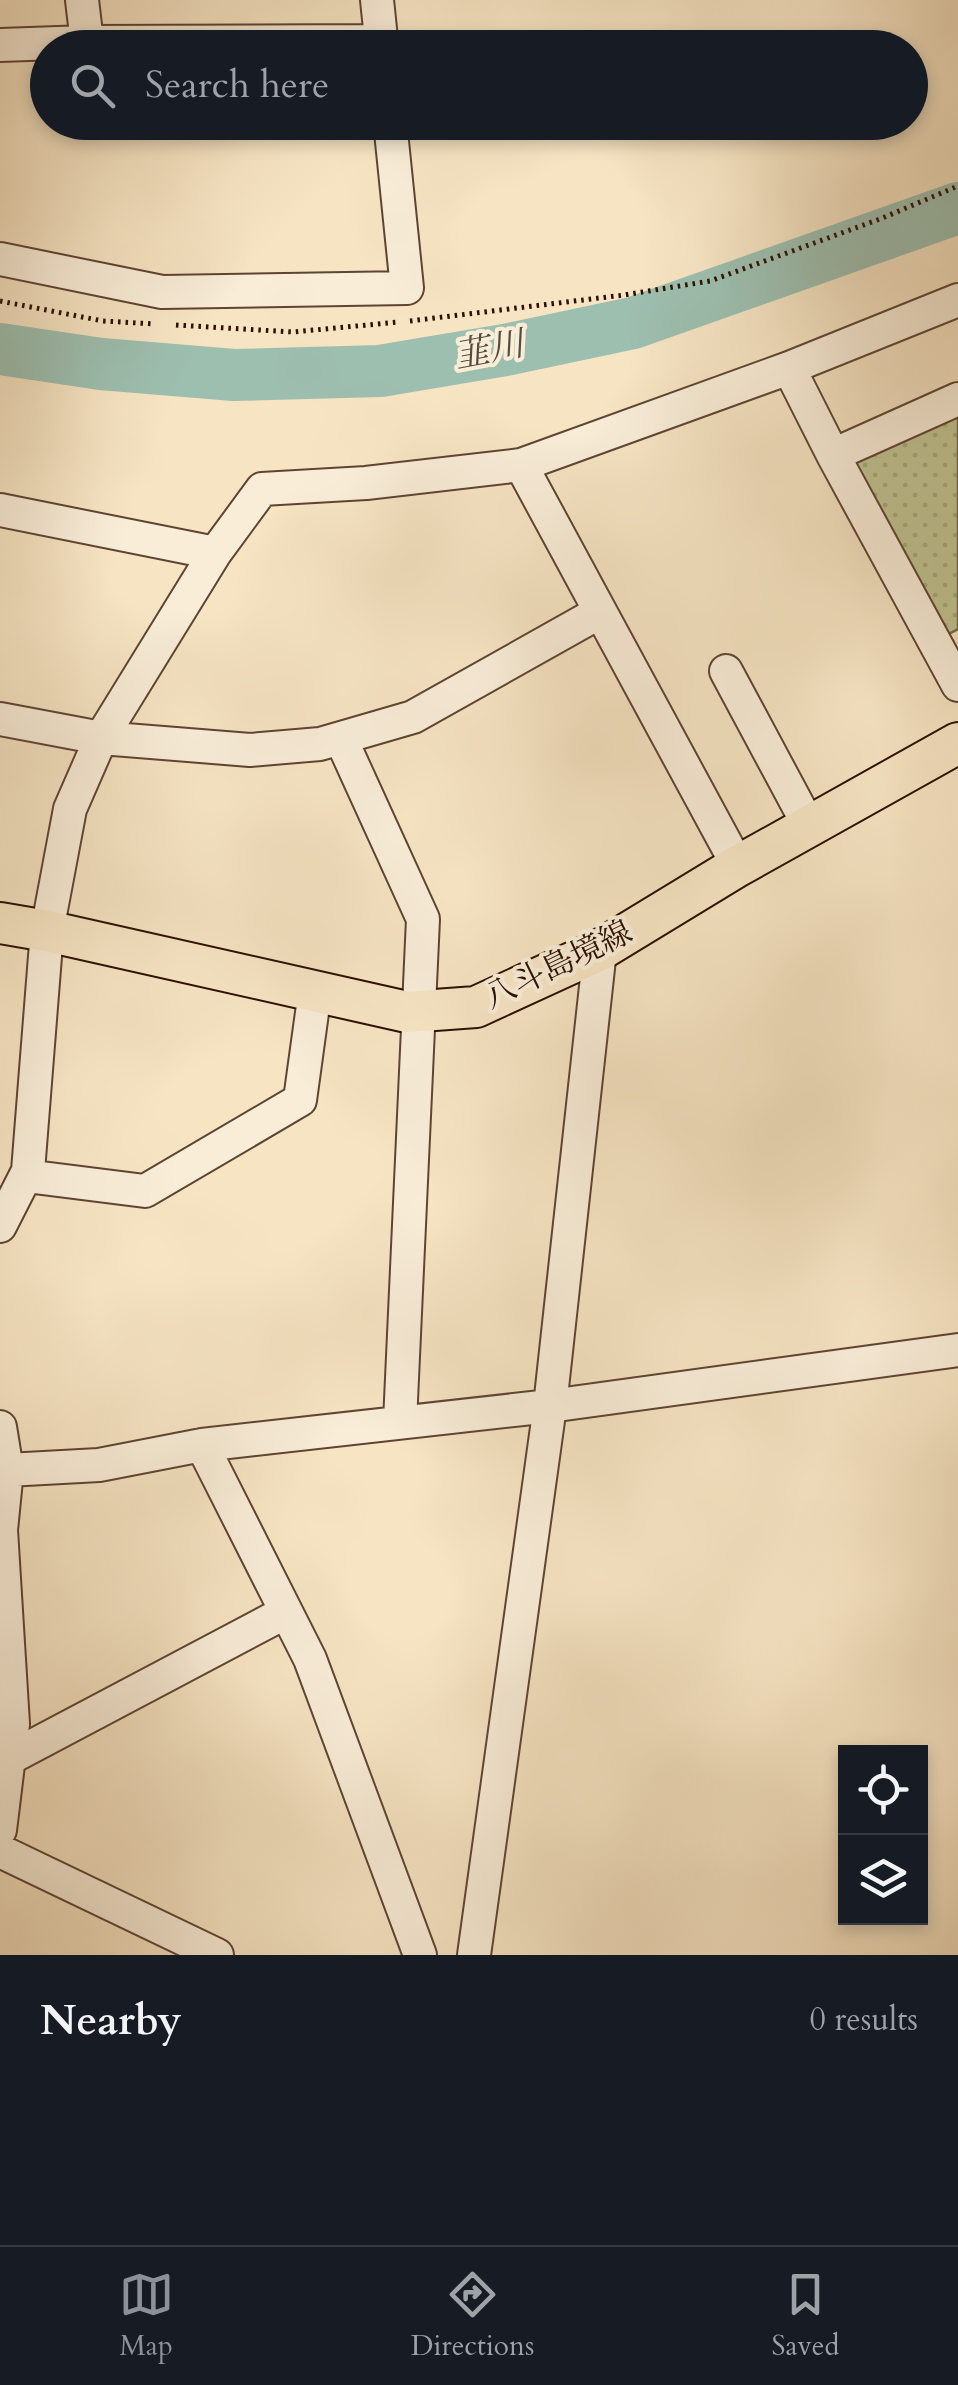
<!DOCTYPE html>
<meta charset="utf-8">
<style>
:root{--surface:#171b24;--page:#242831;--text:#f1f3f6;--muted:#9ea1a6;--line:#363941;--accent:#8c9099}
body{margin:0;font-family:Cardo,"Noto Serif JP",serif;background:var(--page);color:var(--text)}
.controls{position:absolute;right:30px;bottom:30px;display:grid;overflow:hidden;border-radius:0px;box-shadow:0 5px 15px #0003}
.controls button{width:90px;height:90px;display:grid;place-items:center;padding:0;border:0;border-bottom:2px solid var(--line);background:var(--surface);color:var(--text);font:50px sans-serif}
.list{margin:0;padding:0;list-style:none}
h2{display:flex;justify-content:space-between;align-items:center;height:130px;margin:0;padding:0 40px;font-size:42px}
h2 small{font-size:32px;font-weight:400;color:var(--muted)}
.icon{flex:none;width:55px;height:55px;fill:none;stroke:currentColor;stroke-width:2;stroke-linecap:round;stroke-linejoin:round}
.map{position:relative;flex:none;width:958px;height:1955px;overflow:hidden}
.search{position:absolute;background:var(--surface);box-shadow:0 5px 15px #0003;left:30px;right:30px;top:30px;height:110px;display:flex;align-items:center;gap:25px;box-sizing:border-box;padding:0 35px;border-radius:55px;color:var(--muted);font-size:38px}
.sheet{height:290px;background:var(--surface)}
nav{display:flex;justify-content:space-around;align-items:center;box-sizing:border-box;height:140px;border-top:2px solid var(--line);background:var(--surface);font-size:28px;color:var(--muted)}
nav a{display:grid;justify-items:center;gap:5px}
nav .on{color:var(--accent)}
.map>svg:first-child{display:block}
.park{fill:url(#park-dots);stroke:#76694a;stroke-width:2.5}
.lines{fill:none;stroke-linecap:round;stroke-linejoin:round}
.river{stroke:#9dbfb0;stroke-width:52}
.minor-casing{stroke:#5e4432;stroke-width:36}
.major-casing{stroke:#2c0f02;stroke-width:44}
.path{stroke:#2c0f02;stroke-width:5;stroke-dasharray:2.5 5;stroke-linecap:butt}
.minor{stroke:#f9edd8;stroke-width:32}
.major{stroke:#f6e4c3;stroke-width:40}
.labels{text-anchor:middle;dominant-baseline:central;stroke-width:8;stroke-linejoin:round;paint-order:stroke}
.street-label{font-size:32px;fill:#2c0f02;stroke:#f9edd8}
.water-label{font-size:35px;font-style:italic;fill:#544d3f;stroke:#f9edd8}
</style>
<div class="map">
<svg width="958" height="1955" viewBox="0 0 958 1955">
<defs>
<pattern id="park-dots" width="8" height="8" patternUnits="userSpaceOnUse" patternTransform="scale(2.5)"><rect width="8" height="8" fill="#c0c391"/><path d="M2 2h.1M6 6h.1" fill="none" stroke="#a5a67b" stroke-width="1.8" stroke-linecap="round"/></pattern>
</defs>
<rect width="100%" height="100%" fill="#f6e4c3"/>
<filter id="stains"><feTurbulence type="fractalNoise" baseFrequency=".002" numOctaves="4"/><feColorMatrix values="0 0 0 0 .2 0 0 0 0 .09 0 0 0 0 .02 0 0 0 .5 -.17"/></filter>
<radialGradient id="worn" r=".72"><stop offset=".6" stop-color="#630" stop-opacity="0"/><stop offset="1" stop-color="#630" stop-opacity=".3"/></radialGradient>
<path class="park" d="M958 409V629L943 637 855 464 862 452Z"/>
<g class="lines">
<path class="river" d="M0 349 101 364 234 375 380 371 505 350 633 323 958 208"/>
<defs>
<path id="minor" d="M82 0 87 42
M377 0 382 48
M0 45 87 42 381 41
M0 259 162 292 407 288 390 122
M789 368 833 455 958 685
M833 455 958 399
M521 465 738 866
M0 510 215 553
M726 671 809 826
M0 719 101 738 250 750 320 744 413 717 600 612
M341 739 423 919 400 1422
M26 1176 145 1191 300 1100 315 991
M0 1226 28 1171 47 931 70 809 101 738 215 553 262 489 366 483 521 465 789 368 958 300
M0 1427 7 1470 1 1530 13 1724 0 1830
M202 1445 310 1659 420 1955
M7 1470 99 1465 202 1445 550 1406 958 1350
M8 1759 286 1612
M0 1851 217 1955
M474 1955 550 1406 600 950"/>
<path id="major" d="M0 923 47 931 407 1012 476 1007 600 950 738 866 958 743"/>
</defs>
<use href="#minor" class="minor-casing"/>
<use href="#major" class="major-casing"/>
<path class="path" d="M0 301 103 321 155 324
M410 321 624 295 710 281 880 219 958 186
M176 325 293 332 399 322"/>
<use href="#minor" class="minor"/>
<use href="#major" class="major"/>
</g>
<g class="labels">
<g class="street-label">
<text transform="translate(558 965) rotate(-26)">八斗島境線</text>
</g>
<g class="water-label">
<text transform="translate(489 350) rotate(-11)">韮川</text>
</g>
</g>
<rect width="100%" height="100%" filter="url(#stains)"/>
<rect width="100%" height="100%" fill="url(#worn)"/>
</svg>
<div class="controls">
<button><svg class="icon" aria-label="locate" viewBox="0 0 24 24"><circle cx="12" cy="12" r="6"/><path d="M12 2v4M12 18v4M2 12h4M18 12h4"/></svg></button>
<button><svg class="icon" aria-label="layers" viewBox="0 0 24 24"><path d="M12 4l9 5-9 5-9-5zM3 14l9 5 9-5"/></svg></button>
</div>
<div class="search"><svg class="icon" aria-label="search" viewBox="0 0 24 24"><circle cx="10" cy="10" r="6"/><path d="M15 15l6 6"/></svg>Search here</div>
</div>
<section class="sheet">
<h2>Nearby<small>0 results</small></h2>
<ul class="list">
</ul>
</section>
<nav>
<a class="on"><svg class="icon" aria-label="map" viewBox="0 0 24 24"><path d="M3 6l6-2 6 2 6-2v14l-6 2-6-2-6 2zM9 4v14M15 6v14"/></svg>Map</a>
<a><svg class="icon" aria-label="directions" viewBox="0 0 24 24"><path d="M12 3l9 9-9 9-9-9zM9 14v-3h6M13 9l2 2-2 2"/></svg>Directions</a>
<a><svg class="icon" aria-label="saved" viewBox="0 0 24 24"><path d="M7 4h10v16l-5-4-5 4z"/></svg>Saved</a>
</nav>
